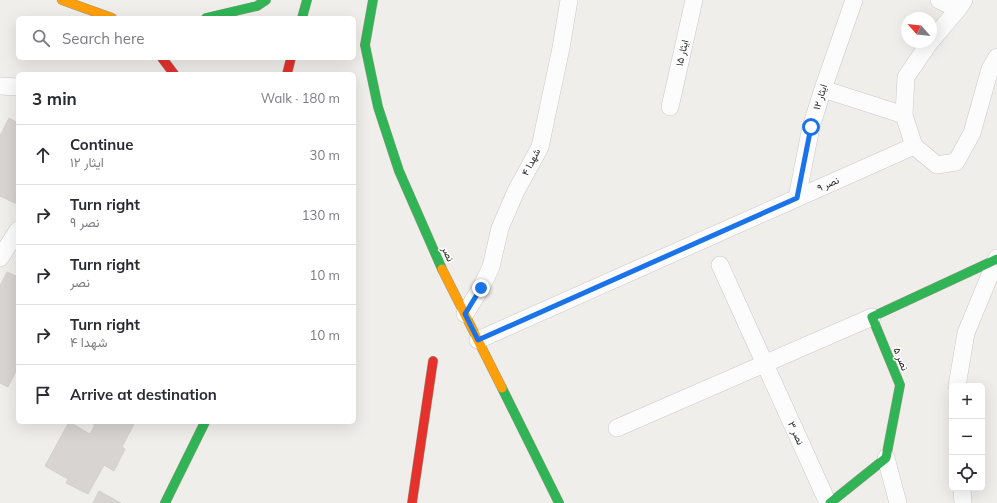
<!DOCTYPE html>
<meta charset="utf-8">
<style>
:root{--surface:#fff;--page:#f2f2f3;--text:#2b2b33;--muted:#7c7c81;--line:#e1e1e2}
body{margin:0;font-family:Mulish,Vazirmatn,sans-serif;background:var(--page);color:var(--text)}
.controls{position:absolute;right:12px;bottom:12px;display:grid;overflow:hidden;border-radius:6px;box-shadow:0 4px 16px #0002}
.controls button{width:36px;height:36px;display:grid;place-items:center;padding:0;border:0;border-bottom:1px solid var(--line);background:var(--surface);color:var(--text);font:20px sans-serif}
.compass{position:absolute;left:901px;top:12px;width:36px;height:36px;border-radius:50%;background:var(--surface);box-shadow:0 4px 16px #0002;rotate:297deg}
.stop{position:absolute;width:12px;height:12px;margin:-9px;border:3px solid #1a73e8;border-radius:50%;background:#fff}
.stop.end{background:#1a73e8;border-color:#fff;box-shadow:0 1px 4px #0008}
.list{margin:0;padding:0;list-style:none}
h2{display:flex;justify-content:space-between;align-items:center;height:52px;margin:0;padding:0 16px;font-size:17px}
h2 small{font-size:13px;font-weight:400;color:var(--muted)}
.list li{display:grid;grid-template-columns:26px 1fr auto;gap:12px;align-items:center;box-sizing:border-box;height:60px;padding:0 16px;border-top:1px solid var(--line)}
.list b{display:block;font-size:15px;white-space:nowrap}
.list p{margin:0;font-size:13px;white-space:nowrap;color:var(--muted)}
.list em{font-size:13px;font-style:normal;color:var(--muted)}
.icon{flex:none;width:22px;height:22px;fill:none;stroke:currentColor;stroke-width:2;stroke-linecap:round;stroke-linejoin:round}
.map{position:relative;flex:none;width:997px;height:503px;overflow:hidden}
.search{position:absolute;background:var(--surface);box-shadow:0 4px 16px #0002;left:16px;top:16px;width:340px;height:44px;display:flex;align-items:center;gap:10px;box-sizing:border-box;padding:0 14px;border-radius:6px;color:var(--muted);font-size:15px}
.panel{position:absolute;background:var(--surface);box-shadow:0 4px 16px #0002;left:16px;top:72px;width:340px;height:352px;border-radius:6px}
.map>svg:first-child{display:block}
.building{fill:#d7d4d2;stroke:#d3d0cc}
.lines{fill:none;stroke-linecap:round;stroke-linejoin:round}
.street-casing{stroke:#c9c8c7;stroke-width:18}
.fast-casing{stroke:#999a82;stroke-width:10}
.slow-casing{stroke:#999a82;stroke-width:10}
.jam-casing{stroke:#999a82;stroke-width:10}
.street{stroke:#fdfcfc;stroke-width:17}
.fast{stroke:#30b455;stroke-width:9}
.slow{stroke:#ff9f0a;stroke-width:9}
.jam{stroke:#e5322d;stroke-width:9}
.route{stroke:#1a73e8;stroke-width:5}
.labels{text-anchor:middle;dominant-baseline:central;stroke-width:3;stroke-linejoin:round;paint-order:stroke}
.street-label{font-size:10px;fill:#222;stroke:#fff}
</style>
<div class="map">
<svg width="997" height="503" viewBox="0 0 997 503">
<rect width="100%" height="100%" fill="#f0eeeb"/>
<path class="building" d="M9 118 18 123V202L17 204 0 196V136Z
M7 272 18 277V367L8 387 0 383V286Z
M69 422 90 434 95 425 90 422H135L122 447 125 449 114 471 104 465 88 494 66 483 68 479 45 466Z
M99 491 121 503H93Z"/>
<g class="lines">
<defs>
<path id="street" d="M939 0 958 9
M931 41 958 9 964 0
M930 42 906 77 904 115 914 146 937 165 956 162 972 133 990 69 997 57
M0 86 18 87
M823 89 904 115
M670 107 694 0
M797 198 811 127 823 89 854 0
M0 258 18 230
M720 265 828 503
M465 314 481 288 491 267 500 228 516 191 540 147 561 48 569 0
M478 340 914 146
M957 386 966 333 997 258
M617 428 872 317
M886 458 898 503
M962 488 963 503"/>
<path id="fast" d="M373 0 365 45 378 107 399 171 442 269
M206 18 257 6 266 0
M302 18 307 0
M502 388 559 503
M165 503 205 422
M830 503 886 458 900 385 872 317 997 259"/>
<path id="slow" d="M62 0 112 18
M442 269 502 388"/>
<path id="jam" d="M162 58 174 74
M287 74 291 58
M412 503 433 361"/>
</defs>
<use href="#street" class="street-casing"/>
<use href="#fast" class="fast-casing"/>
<use href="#slow" class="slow-casing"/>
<use href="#jam" class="jam-casing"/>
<use href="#street" class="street"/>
<use href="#fast" class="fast"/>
<use href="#slow" class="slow"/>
<use href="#jam" class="jam"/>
</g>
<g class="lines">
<path class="route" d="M481 288 465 314 478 340 797 198 811 127"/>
</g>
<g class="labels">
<g class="street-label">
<text transform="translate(682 53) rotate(-77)">ایثار ۱۵</text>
<text transform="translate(820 97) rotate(-73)">ایثار ۱۲</text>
<text transform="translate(531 162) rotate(-63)">شهدا ۴</text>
<text transform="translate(828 184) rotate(-24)">نصر ۹</text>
<text transform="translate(448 254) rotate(66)">نصر</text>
<text transform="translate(901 359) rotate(68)">نصر ۵</text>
<text transform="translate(796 433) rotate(66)">نصر ۳</text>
</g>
</g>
</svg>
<div class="controls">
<button>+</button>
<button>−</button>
<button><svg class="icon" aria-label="locate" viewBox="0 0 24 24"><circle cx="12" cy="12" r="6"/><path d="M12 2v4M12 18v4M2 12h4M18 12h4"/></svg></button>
</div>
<svg class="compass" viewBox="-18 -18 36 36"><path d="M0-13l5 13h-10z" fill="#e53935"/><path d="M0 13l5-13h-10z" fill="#7c7c81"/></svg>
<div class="stop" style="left:811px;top:127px"></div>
<div class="stop end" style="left:481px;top:288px"></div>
<div class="search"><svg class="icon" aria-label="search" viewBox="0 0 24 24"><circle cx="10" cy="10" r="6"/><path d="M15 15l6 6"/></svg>Search here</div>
<section class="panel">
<h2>3 min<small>Walk · 180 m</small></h2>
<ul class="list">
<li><svg class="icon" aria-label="ahead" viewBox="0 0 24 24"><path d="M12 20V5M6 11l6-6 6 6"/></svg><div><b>Continue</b><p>ایثار ۱۲</p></div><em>30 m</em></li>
<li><svg class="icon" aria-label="right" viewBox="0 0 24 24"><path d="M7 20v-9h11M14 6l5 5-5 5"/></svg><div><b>Turn right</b><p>نصر ۹</p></div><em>130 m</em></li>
<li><svg class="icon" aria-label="right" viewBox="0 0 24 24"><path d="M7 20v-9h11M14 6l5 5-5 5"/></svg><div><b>Turn right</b><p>نصر</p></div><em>10 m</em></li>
<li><svg class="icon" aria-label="right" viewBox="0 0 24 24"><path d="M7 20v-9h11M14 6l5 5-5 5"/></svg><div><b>Turn right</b><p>شهدا ۴</p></div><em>10 m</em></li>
<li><svg class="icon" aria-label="arrive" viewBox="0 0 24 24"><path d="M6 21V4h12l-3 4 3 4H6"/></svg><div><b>Arrive at destination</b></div></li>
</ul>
</section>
</div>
